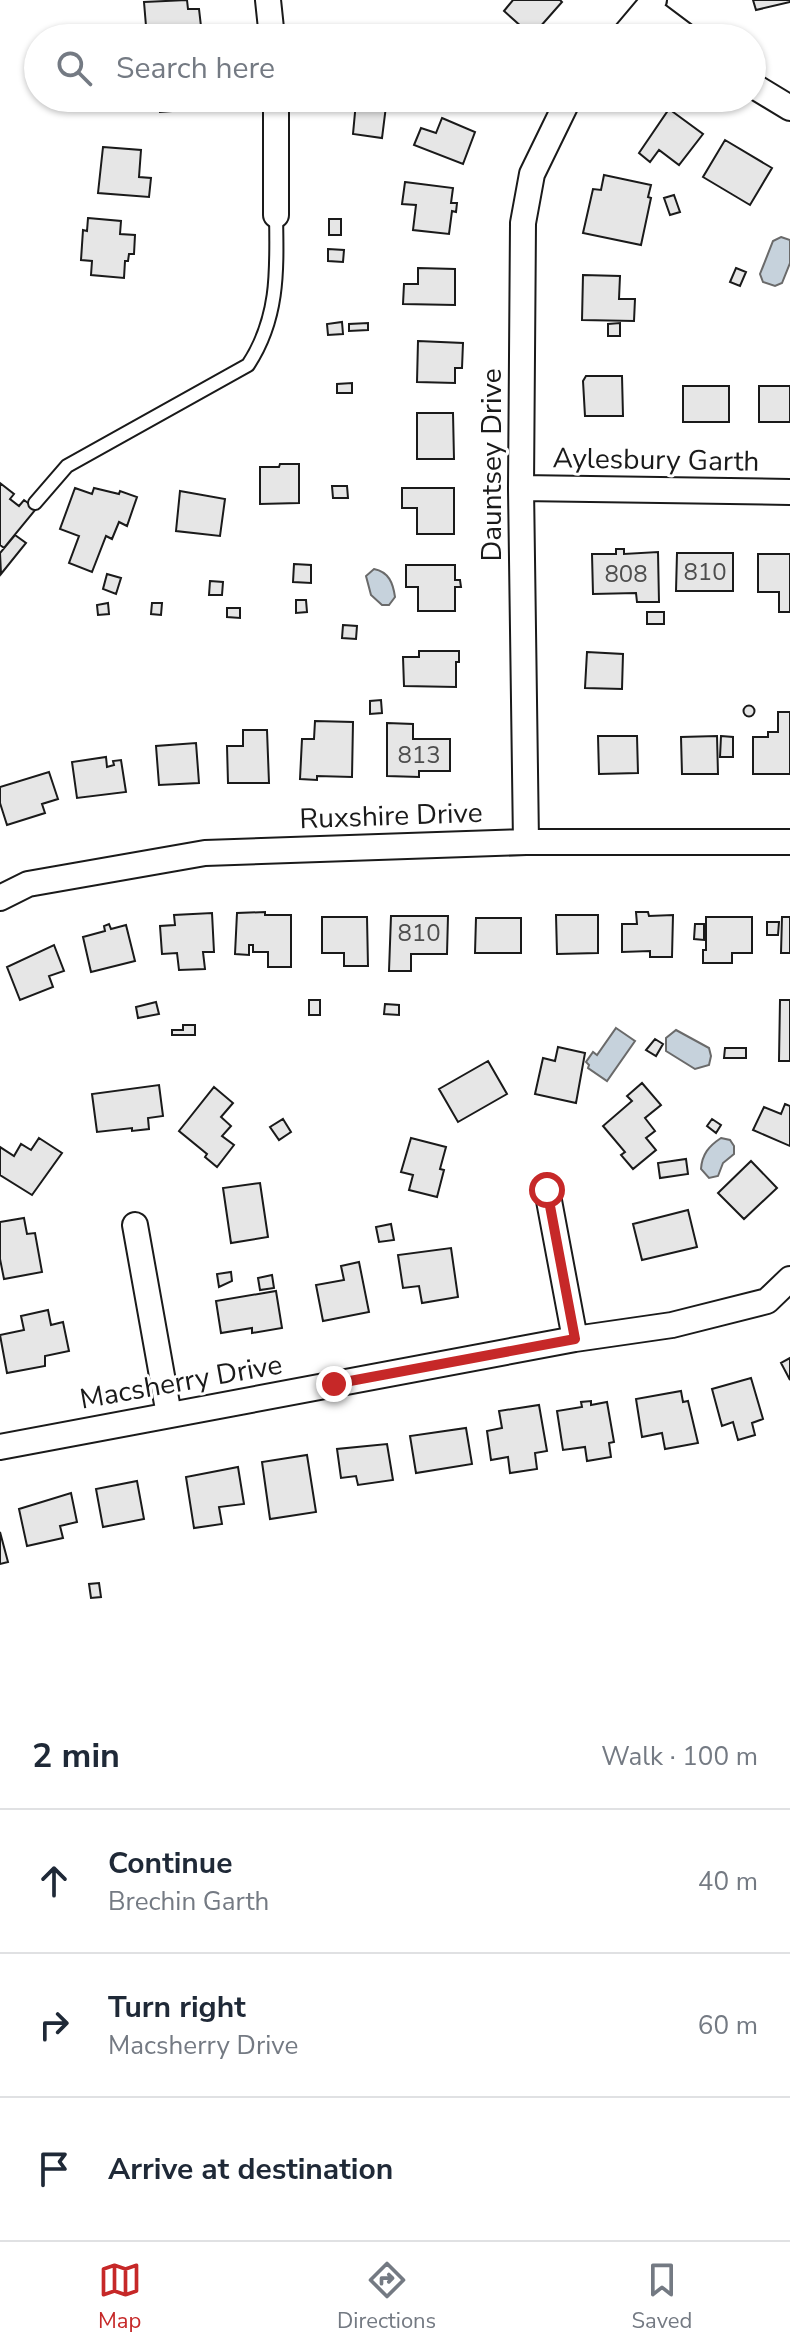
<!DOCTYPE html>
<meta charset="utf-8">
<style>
:root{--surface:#fff;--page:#f2f2f3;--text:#1f2937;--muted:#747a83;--line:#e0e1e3;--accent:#c62828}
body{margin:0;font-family:"Nunito Sans",sans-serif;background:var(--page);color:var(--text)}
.stop{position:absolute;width:24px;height:24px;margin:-18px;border:6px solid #c62828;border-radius:50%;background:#fff}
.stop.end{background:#c62828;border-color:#fff;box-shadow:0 2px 8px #0008}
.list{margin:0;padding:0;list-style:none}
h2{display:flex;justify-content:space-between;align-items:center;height:104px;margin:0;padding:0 32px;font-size:34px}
h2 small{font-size:26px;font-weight:400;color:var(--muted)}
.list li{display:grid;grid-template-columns:52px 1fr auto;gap:24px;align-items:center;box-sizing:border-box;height:144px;padding:0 32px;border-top:2px solid var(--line)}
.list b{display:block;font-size:30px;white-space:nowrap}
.list p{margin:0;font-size:26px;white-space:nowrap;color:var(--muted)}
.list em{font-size:26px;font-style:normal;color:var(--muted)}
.icon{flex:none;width:44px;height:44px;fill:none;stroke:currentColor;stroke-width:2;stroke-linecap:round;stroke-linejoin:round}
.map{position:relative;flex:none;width:790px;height:1704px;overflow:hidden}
.search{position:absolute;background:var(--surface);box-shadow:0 2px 6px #0004;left:24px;right:24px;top:24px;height:88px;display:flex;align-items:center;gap:20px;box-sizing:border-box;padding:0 28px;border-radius:44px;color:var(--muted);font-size:30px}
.sheet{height:536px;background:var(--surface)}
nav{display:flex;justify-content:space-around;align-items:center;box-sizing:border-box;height:112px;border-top:2px solid var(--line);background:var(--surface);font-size:22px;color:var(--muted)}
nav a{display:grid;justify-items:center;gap:4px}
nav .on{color:var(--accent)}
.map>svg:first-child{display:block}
.water{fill:#c6d2dc;stroke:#6a6a6a;stroke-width:2}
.building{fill:#e6e6e6;stroke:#1a1a1a;stroke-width:2}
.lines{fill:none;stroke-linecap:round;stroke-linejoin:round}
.lane-casing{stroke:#1a1a1a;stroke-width:16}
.street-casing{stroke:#1a1a1a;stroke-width:28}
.lane{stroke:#fff;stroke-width:12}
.street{stroke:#fff;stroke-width:24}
.route{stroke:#c62828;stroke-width:10}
.labels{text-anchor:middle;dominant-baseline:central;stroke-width:6;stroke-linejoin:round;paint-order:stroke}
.number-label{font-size:24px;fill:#4d4d4d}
.street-label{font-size:28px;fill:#1a1a1a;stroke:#fff}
</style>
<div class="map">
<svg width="790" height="1704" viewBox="0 0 790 1704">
<rect width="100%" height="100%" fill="#fff"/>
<path class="water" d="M781 237 790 240V263L782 283 775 286 763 282 760 274 773 241Z
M374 569C389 572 393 583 395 597L389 605H382L371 595 366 576Z
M616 1028 635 1041 607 1081 588 1068 589 1065 586 1062 593 1052 597 1055Z
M676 1030 709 1048 711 1056 709 1065 695 1069 666 1051V1038Z
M721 1138 730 1140 734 1146V1154L723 1163 718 1176 709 1178 701 1169C702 1154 709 1146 721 1138Z"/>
<path class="building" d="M187 0 188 9H199L202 35 134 38 133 27 146 26 144 2Z
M513 0H560L562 2 532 36 504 11Z
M753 0H790V2L756 10Z
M159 98H211V108L160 112Z
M356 102 386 106 382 138 353 134Z
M669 109 703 134 679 165 659 150 650 162 639 153Z
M442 118 475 132 463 164 414 145 421 128 436 133Z
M725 140 772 168 750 205 703 177Z
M103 147 141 150 139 177 151 178 149 197 98 193Z
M604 175 651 185 648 197 651 198 641 245 583 233 593 189 601 190Z
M405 182 453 188 451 203H457L456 212 452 211 449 234 413 230 416 205 402 204Z
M674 195 680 212 670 215 664 198Z
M88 218 121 221 120 234 135 235 134 254H129L128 261H125L124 278 91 275 92 261 81 260 83 230 87 231Z
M329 219H341V235H329Z
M328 249 344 250 343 262 328 261Z
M418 268 455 269V305L403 304 404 284H418Z
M736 268 746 272 740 286 730 282Z
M583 275 620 276 619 299H635L634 321 582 320Z
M342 322 343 334 328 335 327 324Z
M368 323V330L349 331V324Z
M620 323V336H608V324Z
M418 341 463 343 462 368H455V383L417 382Z
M586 376H622L623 416H585L583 381Z
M352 383V393H337V384Z
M683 386H729V422H683Z
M759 386H790V422H759Z
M417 413H453L454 459H417Z
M280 464H299V503L260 504V467H279Z
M0 483 14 494 10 499 19 506 24 500 36 509 4 548 0 545Z
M332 486H347L348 498H333Z
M75 488 92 494 94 488 119 494 120 491 137 497 127 526 119 522 112 539 106 536 92 572 69 563 79 536 60 529Z
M402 488H454V534H417V508H402Z
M180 491 225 499 220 536 176 531Z
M15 535 26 543 1 574 0 553Z
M616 549H624V554L658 552 659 602H637L636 593 593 594 592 554H616Z
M677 553H733V591H676Z
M758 554H790V612H779V592H758Z
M294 564 311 565V583L293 582Z
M406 565H455V580H460L461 587H455V611H418V587H406Z
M107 574 121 578 116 594 103 589Z
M210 581 223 582 222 595H209Z
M296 600H306L307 612 296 613Z
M108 603 109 614 98 615 97 605Z
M152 603H162L161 615 151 614Z
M227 608H240V618L227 617Z
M647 612H664V624H647Z
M343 625 357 626 356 639 342 638Z
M419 651H459V662H456V687L404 686 403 657H419Z
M587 652 623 654 622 689 585 688Z
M381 700 382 713 370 714V701Z
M743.5 711a5.5 5.5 0 1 1 11 0a5.5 5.5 0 1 1-11 0Z
M778 712H790V774H753V737H768V732H778Z
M315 721 353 722 352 777 317 776V780L300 779 302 739H314Z
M387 723 413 724V739H450V771H419V777L387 776Z
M243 730H267L269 783H228L227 746H243Z
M598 736H637L638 773 599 774Z
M717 736 718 774H682L681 737Z
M721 736 733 737V757H720Z
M196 743 199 783 159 785 156 746Z
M106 757 107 767 114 765 113 761 121 760 126 792 77 798 72 762Z
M49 772 58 799 42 804 45 813 7 825 0 803V787Z
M265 912V915H291V967H268V952H253V945H249V955L235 954 237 913Z
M636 912H648L649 916 673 915 672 957H650V951L622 952V924H637Z
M212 913 214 952H203L205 969 179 970 177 953 162 954 160 926 175 925 174 915Z
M556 915H598V953L557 954Z
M391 916H448L447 954H411V971H389Z
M322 917H367L368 966H344V953H322Z
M706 917H752V953H732V963H703V950H706Z
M782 917H790V953H781Z
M476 918H521V953H475Z
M767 922H779L778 935H767Z
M109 924 111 929 126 925 135 961 91 972 83 937 105 931 104 926Z
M695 924H704V940L694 939Z
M54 945 64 971 49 976 53 987 20 1000 7 967Z
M309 1000H320V1015H309Z
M780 1000H790V1061H779Z
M156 1002 159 1014 138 1018 136 1007Z
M385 1004 399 1005V1015L384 1014Z
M183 1025H195V1035H172V1030H183Z
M655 1039 663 1044 656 1056 646 1050Z
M558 1047 585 1053 576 1103 535 1094 543 1058 555 1061Z
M725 1048H746V1058H724Z
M488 1061 507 1094 458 1122 439 1089Z
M642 1083 661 1105 645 1118 655 1131 646 1138 656 1150 633 1169 621 1155 625 1152 603 1126 632 1101 627 1096Z
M159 1085 163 1116 148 1118 149 1129 132 1131V1128L97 1132 92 1094Z
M214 1087 233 1103 221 1117 231 1126 222 1136 234 1145 217 1167 205 1157 207 1154 179 1131Z
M785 1104 790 1106V1146L753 1130 764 1107 781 1114Z
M283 1119 291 1132 279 1140 270 1127Z
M712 1119 721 1125 716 1133 707 1126Z
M39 1138 62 1153 32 1195 0 1175V1147L14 1156 21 1144 31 1150Z
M411 1138 446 1147 440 1169 444 1170 437 1197 409 1190 413 1175 401 1172Z
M686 1159 688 1174 660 1178 658 1163Z
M751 1161 777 1188 744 1219 718 1193Z
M260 1183 268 1237 231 1243 223 1188Z
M688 1210 697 1247 642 1260 633 1224Z
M24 1218 27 1234 35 1233 42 1272 4 1279 0 1259V1222Z
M391 1224 394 1240 379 1242 376 1227Z
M451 1248 458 1297 422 1303 419 1286 403 1288 398 1255Z
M359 1262 369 1312 323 1321 316 1285 344 1280 341 1266Z
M231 1272 232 1281 219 1287 217 1274Z
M272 1275 274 1288 260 1290 258 1278Z
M276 1291 282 1328 252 1333V1328L221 1333 216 1301Z
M48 1310 51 1325 63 1322 69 1351 45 1356V1366L7 1373 0 1335 24 1330 21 1316Z
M790 1358V1380L781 1363Z
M751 1378 763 1419 752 1423 755 1435 738 1440 733 1422 722 1426 712 1389Z
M681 1391 683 1402 688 1401 698 1443 665 1449 662 1433 642 1437 636 1399Z
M591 1401V1405L607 1402 614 1442 609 1443 611 1457 587 1461 585 1447 563 1450 557 1411 582 1407 581 1402Z
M539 1405 547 1451 535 1453 537 1469 510 1473 508 1457 491 1460 487 1431 502 1428 499 1411Z
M466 1428 472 1464 416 1473 410 1436Z
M387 1444 393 1480 358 1485 356 1476 341 1478 337 1449Z
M307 1455 316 1512 270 1519 262 1462Z
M238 1467 244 1504 219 1507 222 1524 194 1528 186 1477Z
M137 1481 144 1519 103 1527 96 1489Z
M71 1493 77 1522 60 1526 63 1538 27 1546 19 1509Z
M0 1532 8 1562 0 1564Z
M99 1583 101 1597 91 1598 89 1584Z"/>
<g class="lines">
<defs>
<path id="lane" d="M35 503 67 466 248 365C279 318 277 270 276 215"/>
<path id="street" d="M268 0 272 38
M648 8 688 38
M622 38 654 0
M752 85 790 108
M276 98V215
M521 488 790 492
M526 842 521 488 523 223 532 174 569 98
M0 898 28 884 205 853 526 842H790
M547 1190 575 1339
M135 1225 169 1415
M0 1447 575 1339 672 1325 767 1301 790 1279"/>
</defs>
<use href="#lane" class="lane-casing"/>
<use href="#street" class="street-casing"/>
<use href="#lane" class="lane"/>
<use href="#street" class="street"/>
</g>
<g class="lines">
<path class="route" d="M334 1384 575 1339 547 1190"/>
</g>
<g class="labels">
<g class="number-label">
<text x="705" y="572">810</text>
<text x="626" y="574">808</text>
<text x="419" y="755">813</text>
<text x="419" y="933">810</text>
</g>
<g class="street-label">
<text transform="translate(656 460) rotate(1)">Aylesbury Garth</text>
<text transform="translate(492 465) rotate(-90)">Dauntsey Drive</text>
<text transform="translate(391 816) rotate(-2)">Ruxshire Drive</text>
<text transform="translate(181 1382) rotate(-10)">Macsherry Drive</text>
</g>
</g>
</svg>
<div class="stop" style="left:547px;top:1190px"></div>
<div class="stop end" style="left:334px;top:1384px"></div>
<div class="search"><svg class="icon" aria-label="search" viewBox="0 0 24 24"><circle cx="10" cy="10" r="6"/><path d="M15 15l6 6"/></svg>Search here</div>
</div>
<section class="sheet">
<h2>2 min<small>Walk · 100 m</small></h2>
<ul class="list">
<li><svg class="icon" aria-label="ahead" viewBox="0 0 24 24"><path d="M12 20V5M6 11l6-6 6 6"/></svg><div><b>Continue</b><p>Brechin Garth</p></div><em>40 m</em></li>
<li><svg class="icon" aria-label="right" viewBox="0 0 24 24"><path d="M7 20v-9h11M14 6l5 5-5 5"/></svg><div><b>Turn right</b><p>Macsherry Drive</p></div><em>60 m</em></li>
<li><svg class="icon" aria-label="arrive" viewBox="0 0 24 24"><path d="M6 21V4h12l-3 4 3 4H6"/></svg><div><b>Arrive at destination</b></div></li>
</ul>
</section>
<nav>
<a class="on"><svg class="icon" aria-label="map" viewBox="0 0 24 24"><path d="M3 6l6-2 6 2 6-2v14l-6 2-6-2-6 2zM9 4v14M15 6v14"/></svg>Map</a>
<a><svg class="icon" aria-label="directions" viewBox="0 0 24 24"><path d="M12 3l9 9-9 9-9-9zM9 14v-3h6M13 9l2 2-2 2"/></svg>Directions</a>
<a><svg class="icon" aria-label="saved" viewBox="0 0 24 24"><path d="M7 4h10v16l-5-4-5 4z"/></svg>Saved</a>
</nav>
